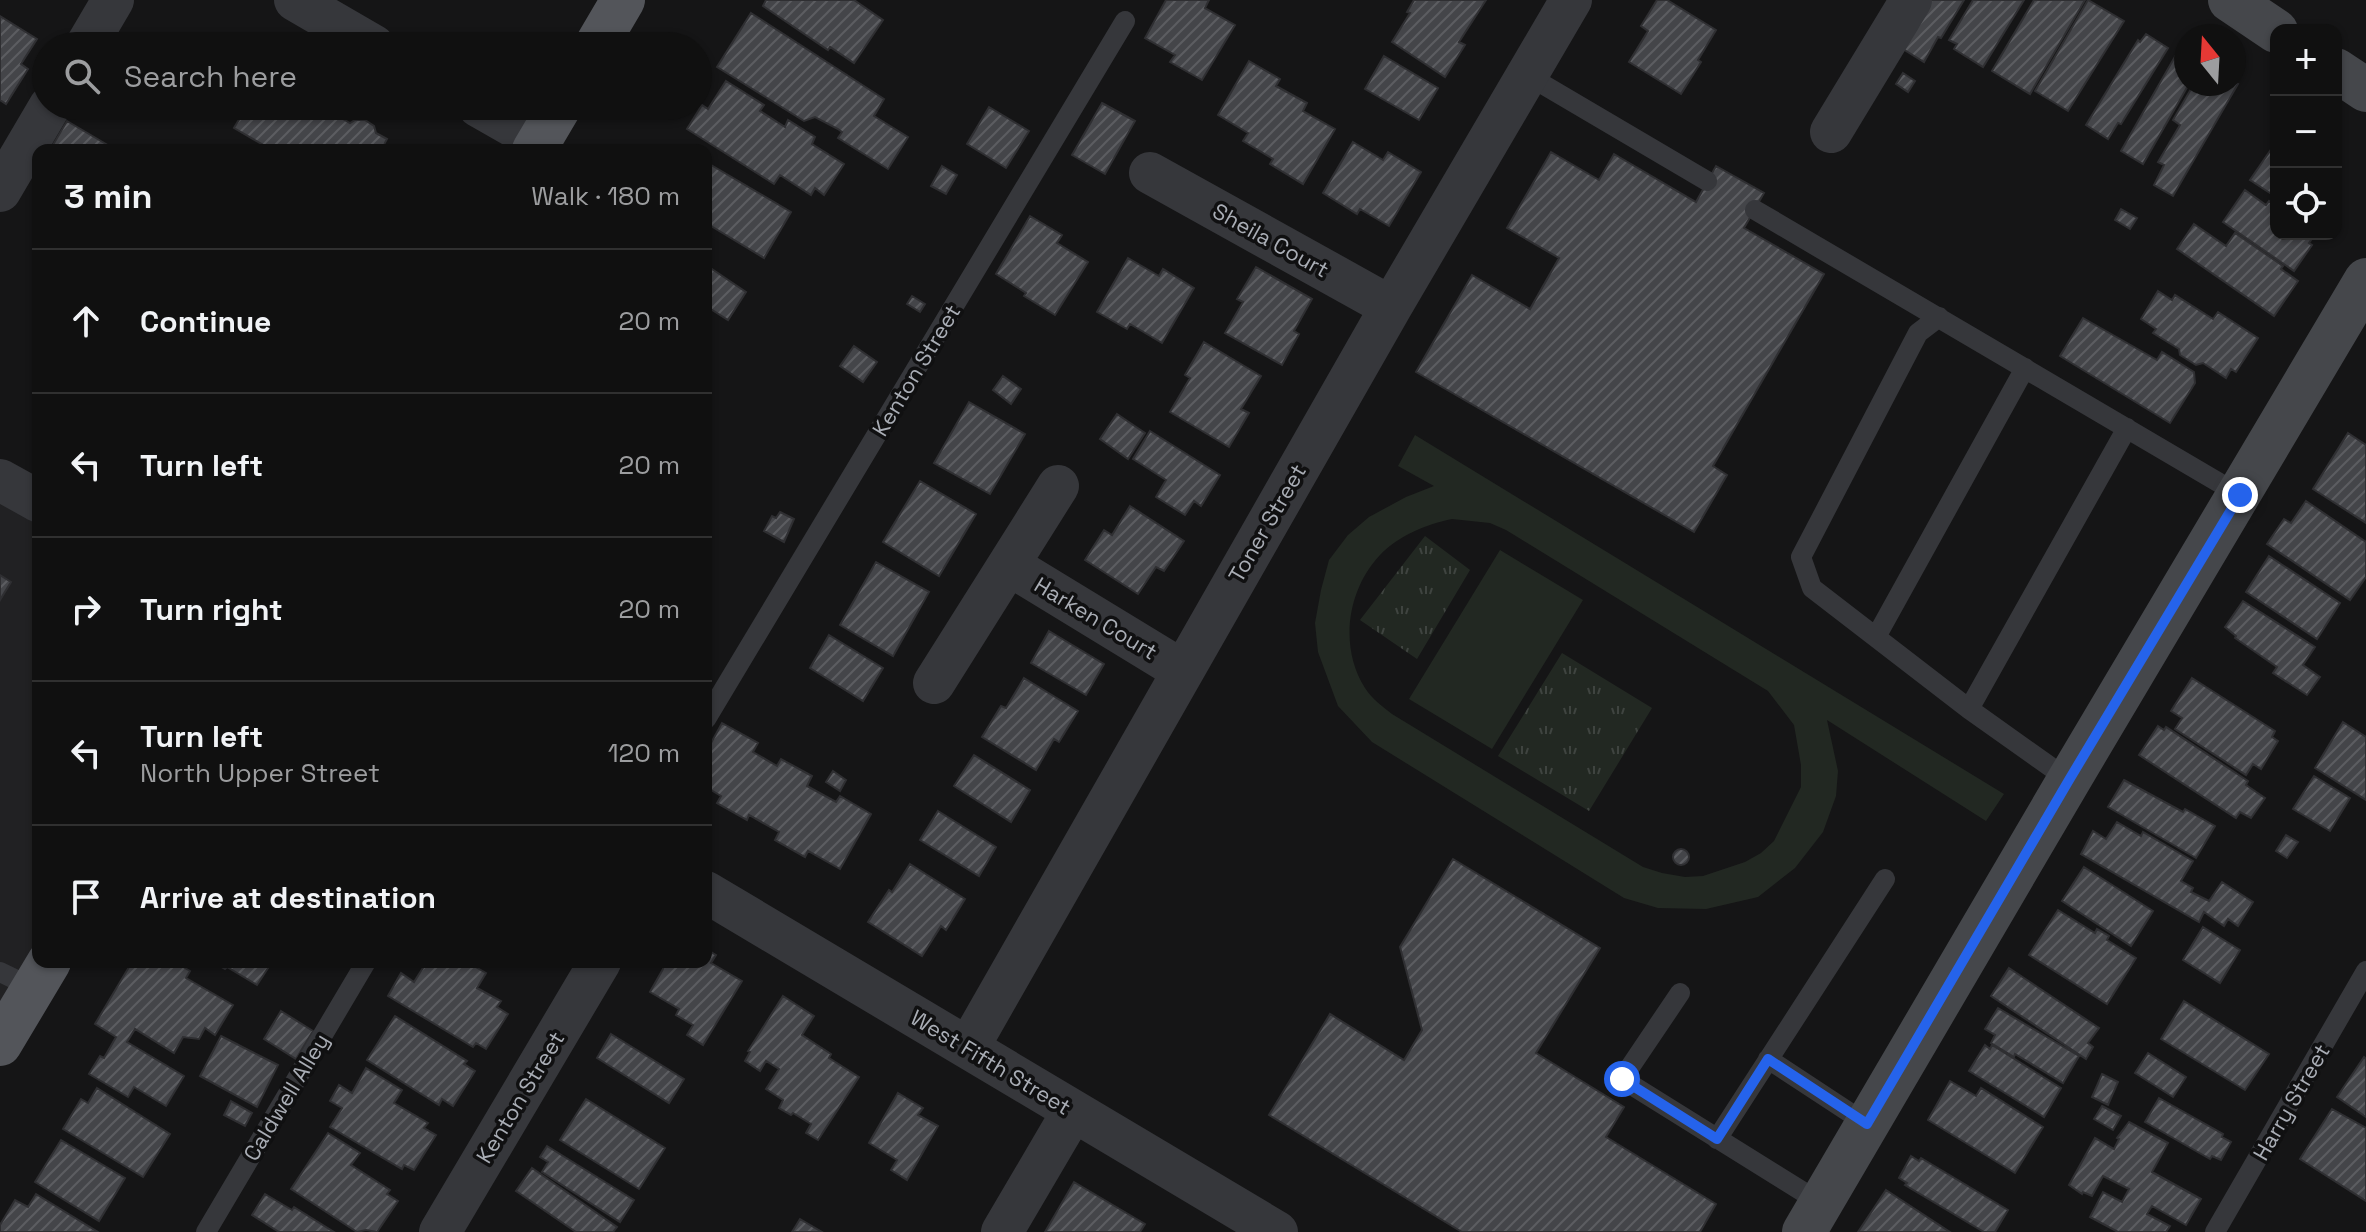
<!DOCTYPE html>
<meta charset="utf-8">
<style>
:root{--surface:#101010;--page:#191919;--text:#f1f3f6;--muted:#9c9d9f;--line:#303030}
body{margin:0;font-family:"Space Grotesk",sans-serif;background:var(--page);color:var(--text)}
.controls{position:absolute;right:24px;top:24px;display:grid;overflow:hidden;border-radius:16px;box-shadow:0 2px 6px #0004}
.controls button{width:72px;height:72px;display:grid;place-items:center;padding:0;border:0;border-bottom:2px solid var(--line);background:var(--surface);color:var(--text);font:40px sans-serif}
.compass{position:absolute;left:2174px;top:24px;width:72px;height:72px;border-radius:50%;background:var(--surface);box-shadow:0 2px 6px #0004;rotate:342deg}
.stop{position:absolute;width:24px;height:24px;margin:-18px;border:6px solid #2563eb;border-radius:50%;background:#fff}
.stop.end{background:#2563eb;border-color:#fff;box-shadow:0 2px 8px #0008}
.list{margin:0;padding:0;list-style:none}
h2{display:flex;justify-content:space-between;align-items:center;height:104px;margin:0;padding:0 32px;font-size:34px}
h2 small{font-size:26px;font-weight:400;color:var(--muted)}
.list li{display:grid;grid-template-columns:52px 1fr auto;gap:24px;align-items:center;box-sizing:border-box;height:144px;padding:0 32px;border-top:2px solid var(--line)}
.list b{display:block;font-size:30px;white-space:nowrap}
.list p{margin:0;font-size:26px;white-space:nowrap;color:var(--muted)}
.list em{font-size:26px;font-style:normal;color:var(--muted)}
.icon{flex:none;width:44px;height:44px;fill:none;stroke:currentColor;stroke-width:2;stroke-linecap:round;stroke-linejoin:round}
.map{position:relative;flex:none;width:2366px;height:1232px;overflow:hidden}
.search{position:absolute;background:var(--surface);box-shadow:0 2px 6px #0004;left:32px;top:32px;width:680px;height:88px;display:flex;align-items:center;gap:20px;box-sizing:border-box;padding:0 28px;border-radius:44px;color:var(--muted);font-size:30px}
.panel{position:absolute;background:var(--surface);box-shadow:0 2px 6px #0004;left:32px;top:144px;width:680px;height:824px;border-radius:16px}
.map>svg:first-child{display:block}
.built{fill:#212123}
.park{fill:url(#park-tufts)}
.garden{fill:#222822;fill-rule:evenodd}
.building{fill:url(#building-hatch);stroke:#2f2f32;stroke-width:2}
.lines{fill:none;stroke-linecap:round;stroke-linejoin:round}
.lane{stroke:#36373b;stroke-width:20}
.street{stroke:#36373b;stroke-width:42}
.secondary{stroke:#45474b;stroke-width:44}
.primary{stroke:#53555a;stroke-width:44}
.route{stroke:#2563eb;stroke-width:10}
.labels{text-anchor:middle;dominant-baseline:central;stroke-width:7;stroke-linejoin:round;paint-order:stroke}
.street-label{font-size:22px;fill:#a9adb5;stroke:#101011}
</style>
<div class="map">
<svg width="2366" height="1232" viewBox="0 0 2366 1232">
<defs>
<pattern id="park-tufts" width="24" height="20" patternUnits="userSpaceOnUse" patternTransform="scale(2)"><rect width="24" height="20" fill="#222822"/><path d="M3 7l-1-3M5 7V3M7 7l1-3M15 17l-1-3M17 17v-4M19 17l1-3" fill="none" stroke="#3f4440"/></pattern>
<pattern id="building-hatch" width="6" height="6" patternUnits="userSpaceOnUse" patternTransform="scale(2)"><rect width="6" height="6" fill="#444549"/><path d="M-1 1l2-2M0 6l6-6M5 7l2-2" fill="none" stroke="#5c5d61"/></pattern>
</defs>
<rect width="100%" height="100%" fill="#151516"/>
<path class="built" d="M0 470 38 493V962L0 1044Z"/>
<path class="park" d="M1425 536 1470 570 1417 659 1360 620Z
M1562 653 1652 708 1589 811 1498 756Z"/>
<path class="garden" d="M1415 435 2004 794 1986 821 1827 720 1838 771 1836 796 1823 832 1795 868 1758 897 1706 909 1658 908 1624 898 1372 742 1338 706 1318 652 1315 623 1321 590 1329 560 1348 535 1369 517 1406 497 1434 486 1398 466ZM1452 519 1490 523 1506 530 1768 691 1794 725 1801 765V787L1774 841 1761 853 1745 862 1703 876 1685 877 1662 873 1643 867 1392 714C1383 707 1372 699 1365 688 1339 647 1347 590 1380 555 1398 536 1427 524 1452 519Z
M1500 550 1583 600 1492 749 1409 699Z"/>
<path class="building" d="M766 0H854L883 20 854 63 830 47 828 50 763 6Z
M1166 0H1209L1205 8 1235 25 1202 80 1170 62 1175 55 1145 38Z
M1414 0H1486L1459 42 1465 45 1445 77 1392 42 1410 13 1407 12Z
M1657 0H1667L1716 30 1698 60 1701 62 1681 94 1629 62 1648 31 1641 26Z
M1925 0H1964L1941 38 1938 37 1924 62 1898 46Z
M1973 0H2024L1983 67 1954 49 1957 44 1949 40Z
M2034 0H2085L2030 94 1992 71Z
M2088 0 2124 21 2068 111 2035 91Z
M751 13 884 99 874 116 908 137 888 169 838 138 842 132 838 129 815 117 804 121 717 67Z
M0 16 37 39 21 64 28 69 6 104 0 100Z
M2146 34 2168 48 2121 124 2118 123 2108 139 2086 125 2138 40 2140 42Z
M2177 53 2186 58V84H2189L2143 164 2121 151Z
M1384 56 1438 88 1419 120 1365 89Z
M1249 61 1280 79 1276 86 1307 103 1303 111 1335 129 1303 184 1270 164 1273 159 1243 141 1248 133 1218 115Z
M1903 73 1915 81 1908 92 1896 84Z
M726 81 764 105 760 111 785 127 788 120 815 137 812 144 844 164 824 195 815 188 811 195 780 175 774 184 687 129 702 105 708 109Z
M2234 82 2238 84 2173 196 2154 185 2164 165 2158 162 2180 125 2173 120 2191 89 2198 92 2202 84H2234Z
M1102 103 1135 121 1105 174 1072 155Z
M247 106H321L350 123 355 120H365L374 126 376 133 387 139 381 150H272L234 128Z
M989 107 1029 131 1006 168 967 144Z
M67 121 111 147 109 150H50Z
M1353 142 1383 160 1388 152 1421 172 1389 226 1360 209 1357 214 1323 193Z
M2272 148 2276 150V197L2250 180Z
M1551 152 1599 180 1614 154 1696 202 1716 166 1764 193 1744 228 1824 274 1713 466 1727 475 1694 532 1416 372 1472 275 1530 309 1559 258 1507 228Z
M706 162 791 212 764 258 706 223Z
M942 166 957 175 946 194 931 186Z
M2245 190 2266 205 2269 201 2276 206V234L2314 236 2309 243 2312 245 2294 271 2223 222Z
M2121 209 2137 218 2130 229 2115 220Z
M1030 216 1062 235 1057 243 1088 262 1055 315 1024 296 1026 293 996 274Z
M2194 224 2226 246 2235 233 2283 266 2281 269 2298 281 2274 316 2177 249Z
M1128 258 1159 276 1163 269 1194 288 1162 343 1130 324 1127 329 1097 312Z
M706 265 746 292 728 320 706 306Z
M1256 267 1312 299 1294 331 1299 334 1282 365 1225 333 1243 302 1237 299Z
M2158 291 2172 300 2175 295 2213 319 2218 312 2258 338 2236 372 2231 369 2226 378 2203 363 2196 365 2180 355 2179 349 2153 333 2156 329 2141 319Z
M912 296 925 304 920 312 907 304Z
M2083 318 2157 360 2162 352 2194 372 2195 383 2170 423 2060 356Z
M1204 342 1261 376 1241 409 1249 413 1229 447 1170 412 1190 378 1185 375Z
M854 346 877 362 863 382 840 366Z
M1003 376 1021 389 1011 404 993 390Z
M969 402 1025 434 990 494 934 463Z
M1117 414 1145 433 1128 459 1100 439Z
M1150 431 1220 475 1201 506 1194 501 1185 515 1156 497 1166 480 1133 459Z
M2348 433 2366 445V523L2313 489Z
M920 481 976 514 939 576 883 542Z
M2306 501 2366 542V577L2350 600 2267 544 2284 519 2291 523Z
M1130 506 1184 541 1164 571 1156 567 1138 594 1085 560 1104 530 1112 535Z
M780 512 794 519 784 542 764 531 772 516 776 518Z
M2269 556 2340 603 2317 639 2246 592Z
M876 562 929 592 893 656 840 625Z
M0 575 11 582 0 600Z
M2243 601 2315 647 2303 665 2320 677 2307 695 2273 673 2277 667 2235 638 2236 636 2225 627Z
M1049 631 1104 664 1086 695 1031 663Z
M829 635 883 668 863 701 810 668Z
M1024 678 1078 711 1059 742 1054 739 1036 770 982 737 1001 706 1006 708Z
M2192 678 2275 731 2272 737 2278 741 2261 769 2253 764 2246 775 2175 729 2182 718 2171 711Z
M2343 722 2366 737V800L2315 768Z
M722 723 758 743 753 752 777 766 781 759 812 776 807 786 836 802 840 796 871 814 840 869 808 851 805 857 775 840 779 832 749 815 747 820 717 803 721 796 706 787V752Z
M2158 726 2164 730 2166 727 2248 781 2246 785 2265 798 2251 818 2240 812 2236 818 2139 755Z
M974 755 1030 790 1011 822 954 786Z
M833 771 846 780 840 791 826 782Z
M2314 776 2350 798 2330 831 2293 809Z
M2124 780 2183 812 2185 809 2215 826 2196 858 2108 807Z
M938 811 996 847 979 876 920 840Z
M2117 822 2141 836 2143 832 2193 861 2181 881 2193 888 2191 892 2209 901 2222 882 2253 902 2238 926 2228 919 2224 926 2204 912 2199 922 2081 854 2093 831 2106 839Z
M2286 835 2298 842 2287 858 2276 851Z
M1673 857a8 8 0 1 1 16 0a8 8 0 1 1-16 0Z
M1453 859 1600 948 1536 1053 1624 1107 1606 1137 1716 1204 1700 1232H1462L1269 1115 1330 1014 1404 1060 1422 1030 1400 947Z
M910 864 965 899 946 930 941 926 922 956 868 922 889 890 892 892Z
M2084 867 2153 911 2131 946 2062 901Z
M2058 910 2095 933 2097 929 2109 936 2107 940 2136 958 2107 1004 2029 955Z
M2203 927 2240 950 2220 983 2183 960Z
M706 949 716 955 711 963 742 981 703 1045 687 1035 693 1025 676 1015 679 1009 650 992 667 962H706Z
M132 962 161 964 175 962 190 971 186 978 233 1005 215 1035 205 1028 199 1039 183 1037 174 1053 135 1029 127 1042 184 1076 166 1106 134 1087 128 1097 89 1074 100 1056 104 1058 116 1037 95 1024Z
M213 962H272L257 985 227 967 225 969Z
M432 962H467L486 973 477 988 501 1001 497 1007 508 1014 486 1049 476 1043 473 1047 388 996 401 973 414 982 426 963 430 966Z
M2009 968 2099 1028 2088 1043 2093 1047 2086 1059 1991 996Z
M783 996 814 1016 802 1035 831 1054 829 1058 859 1077 818 1140 806 1133 811 1124 793 1113 791 1115 779 1108 783 1100 766 1089 779 1069 766 1061 760 1071 745 1061 750 1052 748 1051Z
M2184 1001 2269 1054 2245 1090 2161 1039Z
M1998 1008 2079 1056 2063 1083 2015 1054 2014 1057 1991 1043 1995 1035 1985 1029Z
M281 1011 313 1031 296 1059 264 1039Z
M395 1016 467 1061 464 1064 475 1071 453 1106 442 1099 439 1105 367 1060Z
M611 1034 684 1079 669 1103 597 1058Z
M221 1036 278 1065 257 1107 200 1076Z
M1985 1045 1990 1049 1992 1045 2061 1088 2044 1117 1969 1071Z
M2148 1053 2186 1077 2173 1097 2135 1073Z
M2364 1057 2366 1059V1117L2337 1097Z
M366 1068 402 1090 394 1103 428 1123 424 1128 436 1135 414 1170 404 1165 402 1169 330 1127 342 1108 330 1101 339 1085 352 1093Z
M2102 1074 2118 1082 2108 1105 2092 1097Z
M1950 1081 1976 1096 1981 1088 2043 1127 2015 1173 1928 1120Z
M97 1088 170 1134 143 1177 63 1129 81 1099 88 1103Z
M898 1093 923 1108 918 1115 938 1126 907 1180 891 1170 897 1160 869 1143Z
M2159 1098 2223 1134 2222 1137 2231 1142 2221 1160 2212 1156 2210 1159 2145 1122Z
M586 1099 665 1148 639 1189 560 1140Z
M231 1101 252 1113 245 1126 224 1115Z
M2102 1106 2121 1116 2113 1130 2094 1119Z
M2332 1109 2366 1128V1201L2300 1159Z
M2129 1122 2168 1143 2152 1172 2201 1199 2186 1225 2152 1206 2147 1214 2170 1226 2166 1232H2118L2090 1217 2103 1192 2122 1202 2129 1189 2103 1176 2092 1196 2083 1192 2082 1194 2069 1185 2095 1138 2114 1149 2119 1139 2117 1138Z
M328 1133 360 1153 351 1165 390 1190 387 1194 398 1201 377 1232 366 1230 357 1232 291 1189Z
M61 1140 125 1178 99 1221 35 1182Z
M547 1146 634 1200 620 1222 542 1172 548 1162 540 1157Z
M1911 1156 1919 1161 1921 1158 2008 1210 1995 1232H1984L1905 1185 1907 1183 1899 1178Z
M532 1168 617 1227 613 1232H576L516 1191Z
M1074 1182 1145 1224 1140 1232H1045Z
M1886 1190 1950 1232H1858Z
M36 1194 98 1232H0V1225L15 1200 28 1207Z
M265 1194 292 1210 294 1207 334 1232H279L252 1215Z
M800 1219 822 1232H792Z"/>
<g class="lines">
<path class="lane" d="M1527 75 1707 181
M1755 210 2240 495
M1939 317 1918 333 1801 557 1812 588 1969 709 2069 780
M1876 637 2025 368
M1969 709 2127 428
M706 719 1125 21
M0 972 33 988
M1680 993 1622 1079 1821 1203
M1768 1059 1867 1124
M1717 1139 1885 879
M206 1232 366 962
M2215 1232 2366 971"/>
<path class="street" d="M295 0 374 46
M86 46 113 0
M478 106 539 141
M1831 132 1911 0
M1150 173 1391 307
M0 191 50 106
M0 480 38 501
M1009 565 1183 671
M934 683 1058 486
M706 892 1277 1232
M968 1048 1391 307 1571 0
M440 1232 600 962
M1002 1232 1073 1111"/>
<path class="secondary" d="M2230 0 2276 31
M2336 70 2366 90
M1804 1232 2069 780 2366 280"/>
<path class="primary" d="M596 46 623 0
M534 150 560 106
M0 1044 49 962"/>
</g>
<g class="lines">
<path class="route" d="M1622 1079 1717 1139 1768 1059 1867 1124 2069 780 2240 495"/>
</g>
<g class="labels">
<g class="street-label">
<text transform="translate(1271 240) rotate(29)">Sheila Court</text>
<text transform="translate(916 370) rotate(-59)">Kenton Street</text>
<text transform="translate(1267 523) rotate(-60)">Toner Street</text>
<text transform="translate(1096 618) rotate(31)">Harken Court</text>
<text transform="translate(991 1062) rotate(31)">West Fifth Street</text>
<text transform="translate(286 1097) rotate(-59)">Caldwell Alley</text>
<text transform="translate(520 1097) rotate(-59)">Kenton Street</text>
<text transform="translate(2291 1102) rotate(-60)">Harry Street</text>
</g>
</g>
</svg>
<div class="controls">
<button>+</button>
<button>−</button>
<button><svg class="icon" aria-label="locate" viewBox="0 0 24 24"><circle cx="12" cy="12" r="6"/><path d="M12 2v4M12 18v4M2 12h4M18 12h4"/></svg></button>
</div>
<svg class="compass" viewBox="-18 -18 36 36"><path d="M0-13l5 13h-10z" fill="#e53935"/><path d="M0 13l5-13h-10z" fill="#9c9d9f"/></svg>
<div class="stop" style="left:1622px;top:1079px"></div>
<div class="stop end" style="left:2240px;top:495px"></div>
<div class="search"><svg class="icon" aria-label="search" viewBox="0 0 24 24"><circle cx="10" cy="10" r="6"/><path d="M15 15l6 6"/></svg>Search here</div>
<section class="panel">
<h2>3 min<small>Walk · 180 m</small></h2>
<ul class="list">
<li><svg class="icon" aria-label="ahead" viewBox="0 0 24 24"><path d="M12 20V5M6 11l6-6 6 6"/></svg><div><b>Continue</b></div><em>20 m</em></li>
<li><svg class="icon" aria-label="left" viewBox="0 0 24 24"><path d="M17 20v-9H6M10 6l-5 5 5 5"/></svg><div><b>Turn left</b></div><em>20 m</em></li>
<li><svg class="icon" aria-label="right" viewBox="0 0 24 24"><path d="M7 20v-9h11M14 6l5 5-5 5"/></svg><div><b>Turn right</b></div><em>20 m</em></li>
<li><svg class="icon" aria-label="left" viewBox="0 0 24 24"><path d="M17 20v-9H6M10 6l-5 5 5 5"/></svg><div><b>Turn left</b><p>North Upper Street</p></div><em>120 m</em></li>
<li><svg class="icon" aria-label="arrive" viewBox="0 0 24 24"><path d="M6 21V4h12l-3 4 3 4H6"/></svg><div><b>Arrive at destination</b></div></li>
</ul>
</section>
</div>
